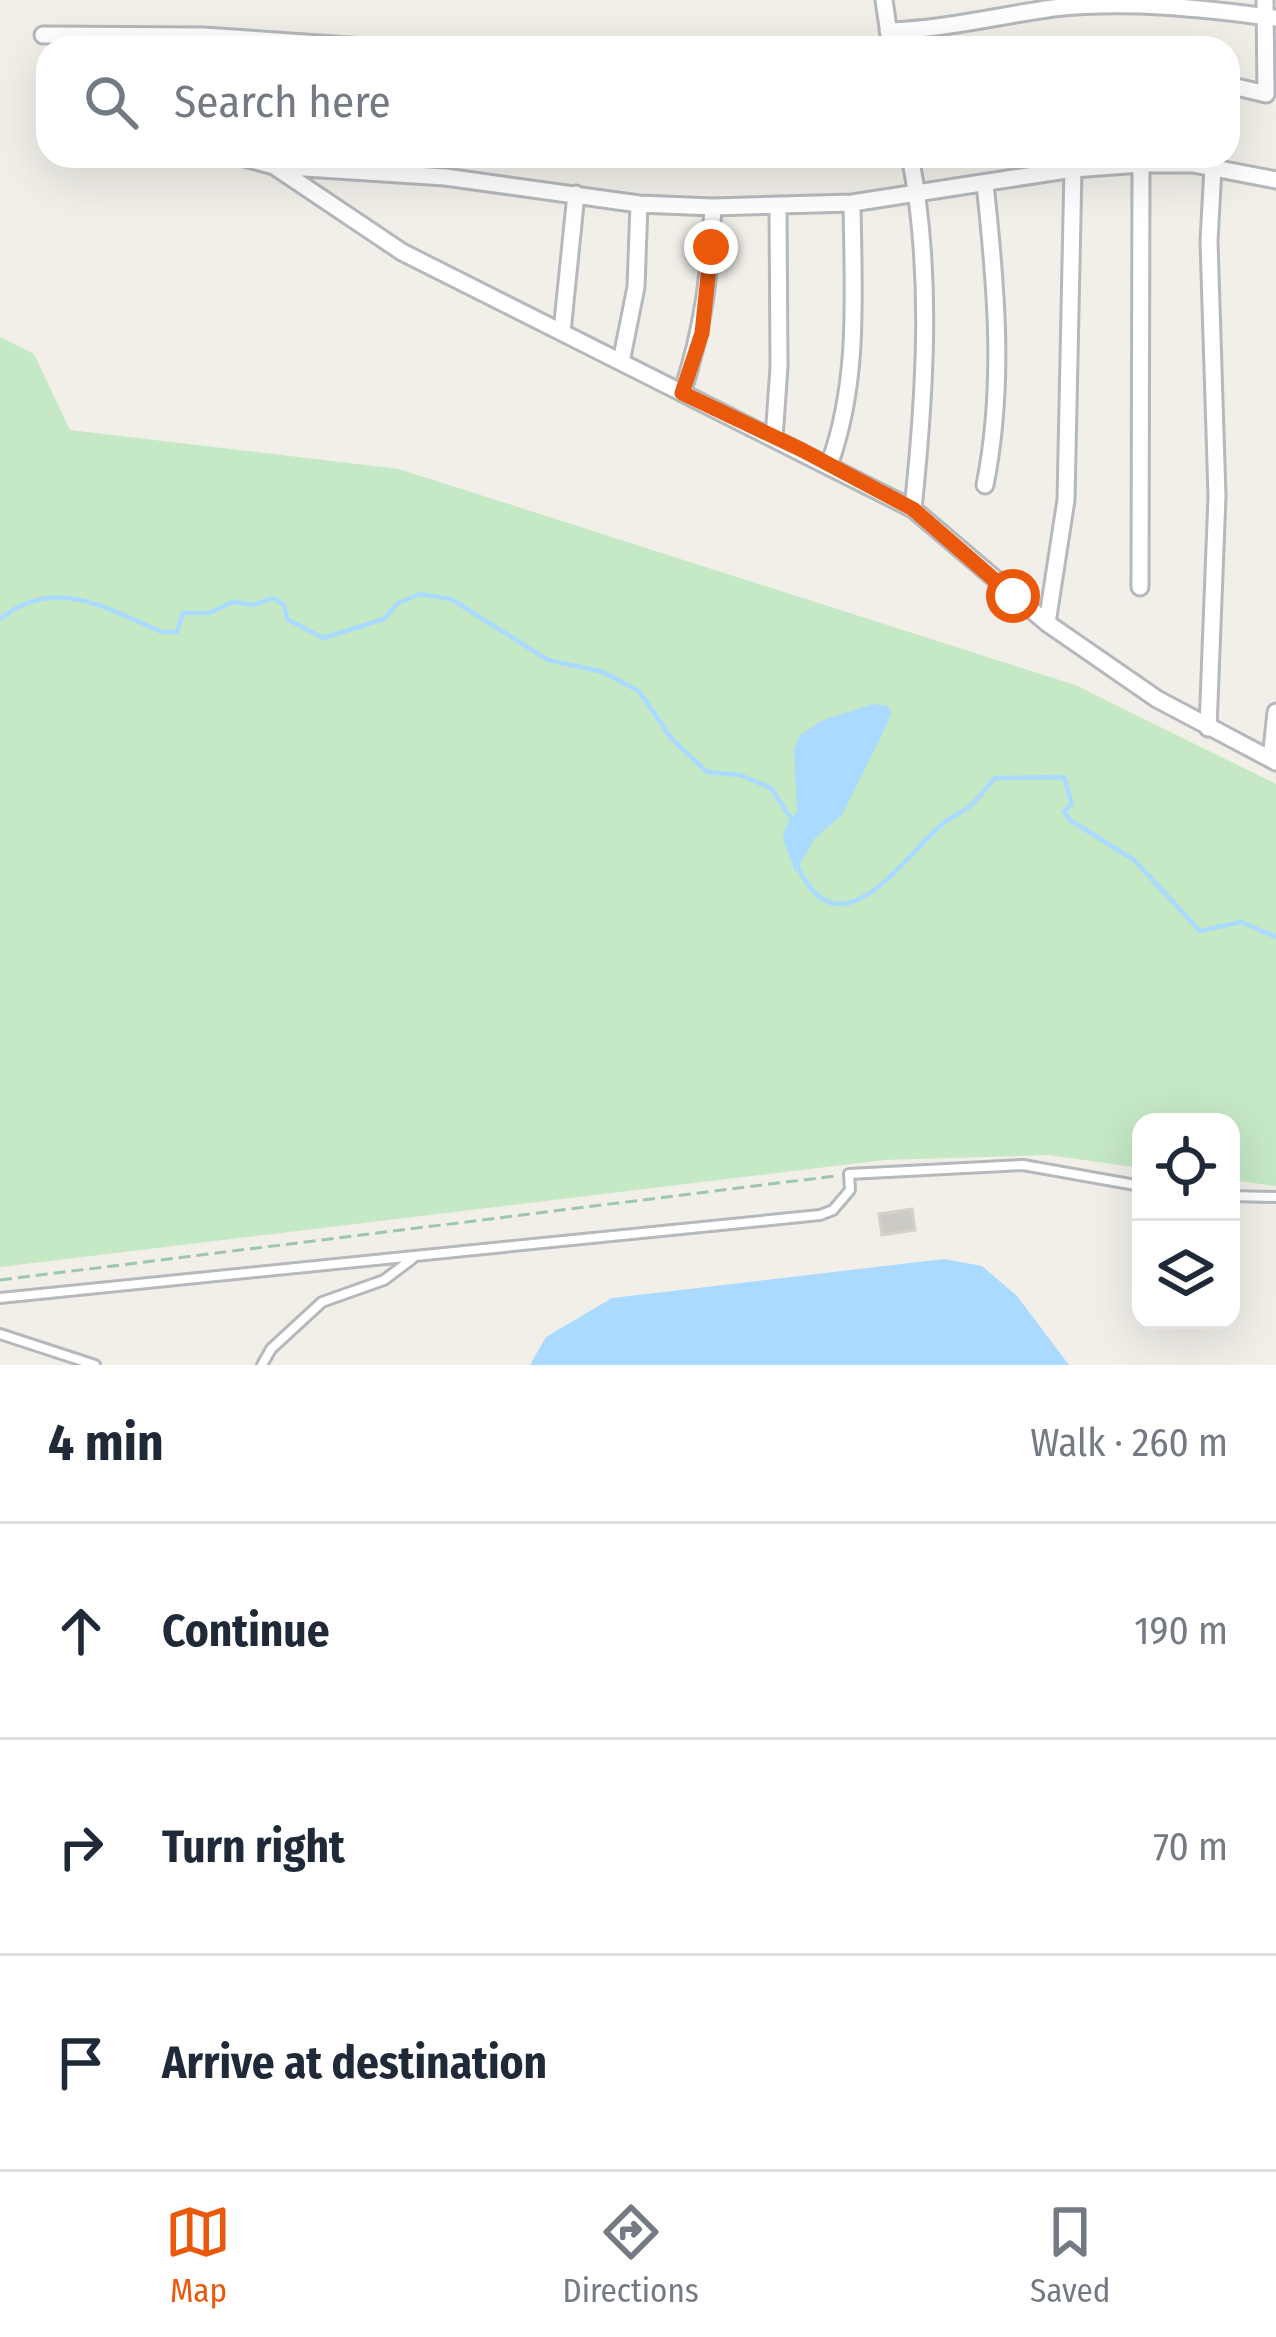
<!DOCTYPE html>
<meta charset="utf-8">
<style>
:root{--surface:#fff;--page:#f6f6f7;--text:#1f2937;--muted:#747a83;--line:#e0e1e3;--accent:#ea580c}
body{margin:0;font-family:"Fira Sans Condensed",sans-serif;background:var(--page);color:var(--text)}
.controls{position:absolute;right:36px;bottom:36px;display:grid;overflow:hidden;border-radius:24px;box-shadow:0 12px 48px #0002}
.controls button{width:108px;height:108px;display:grid;place-items:center;padding:0;border:0;border-bottom:3px solid var(--line);background:var(--surface);color:var(--text);font:60px sans-serif}
.stop{position:absolute;width:36px;height:36px;margin:-27px;border:9px solid #ea580c;border-radius:50%;background:#fff}
.stop.end{background:#ea580c;border-color:#fff;box-shadow:0 3px 12px #0008}
.list{margin:0;padding:0;list-style:none}
h2{display:flex;justify-content:space-between;align-items:center;height:156px;margin:0;padding:0 48px;font-size:51px}
h2 small{font-size:39px;font-weight:400;color:var(--muted)}
.list li{display:grid;grid-template-columns:78px 1fr auto;gap:36px;align-items:center;box-sizing:border-box;height:216px;padding:0 48px;border-top:3px solid var(--line)}
.list b{display:block;font-size:45px;white-space:nowrap}
.list em{font-size:39px;font-style:normal;color:var(--muted)}
.icon{flex:none;width:66px;height:66px;fill:none;stroke:currentColor;stroke-width:2;stroke-linecap:round;stroke-linejoin:round}
.map{position:relative;flex:none;width:1276px;height:1365px;overflow:hidden}
.search{position:absolute;background:var(--surface);box-shadow:0 12px 48px #0002;left:36px;right:36px;top:36px;height:132px;display:flex;align-items:center;gap:30px;box-sizing:border-box;padding:0 42px;border-radius:36px;color:var(--muted);font-size:45px}
.sheet{height:804px;background:var(--surface)}
nav{display:flex;justify-content:space-around;align-items:center;box-sizing:border-box;height:168px;border-top:3px solid var(--line);background:var(--surface);font-size:33px;color:var(--muted)}
nav a{display:grid;justify-items:center;gap:6px}
nav .on{color:var(--accent)}
.map>svg:first-child{display:block}
.green{fill:#c5e8c5}
.water{fill:#aadaff}
.lines{fill:none;stroke-linecap:round;stroke-linejoin:round}
.stream{stroke:#aadaff;stroke-width:4.5}
.building{fill:#cccac5;stroke:#d6d1c6;stroke-width:3}
.service-casing{stroke:#b5b8bc;stroke-width:14}
.minor-casing{stroke:#b5b8bc;stroke-width:21}
.path{stroke:#9cc7a9;stroke-width:3;stroke-dasharray:12 6;stroke-linecap:butt}
.service{stroke:#fff;stroke-width:8}
.minor{stroke:#fff;stroke-width:15}
.route{stroke:#ea580c;stroke-width:15}
</style>
<div class="map">
<svg width="1276" height="1365" viewBox="0 0 1276 1365">
<rect width="100%" height="100%" fill="#f1efe8"/>
<path class="green" d="M0 337 34 354 70 430 399 469 1075 685 1276 784V1186L1231 1180V1122H1141V1168L1048 1155 884 1160 0 1267Z"/>
<path class="water" d="M873 704 888 706 891 713 885 728 842 815 815 838 795 872 783 838 785 828 797 811 794 750 800 735 823 720Z
M944 1259 982 1266 1017 1296 1069 1365H530L546 1337 612 1298Z"/>
<g class="lines">
<path class="stream" d="M0 619C56 575 105 608 162 632H177L183 613H209L233 602 254 605 273 598 284 605 287 619 323 638 384 619 398 603 420 594 451 599 548 660 603 672 639 691 671 738 707 772 740 775 771 788 792 820
M798 867C839 956 901 861 939 827 948 818 960 814 970 806 979 798 987 787 995 778L1064 777 1072 804 1064 811 1070 820 1134 860 1200 931 1241 922 1276 937"/>
</g>
<path class="building" d="M912 1209 915 1230 882 1235 879 1214Z"/>
<g class="lines">
<defs>
<path id="service" d="M1231 1196 1276 1197
M0 1298 820 1215 833 1210 850 1190 849 1174 1023 1165 1141 1186
M0 1334 95 1365
M262 1365 271 1349 322 1302 384 1280 412 1259"/>
<path id="minor" d="M884 0 891 48
M888 31C945 29 997 16 1053 8 1129 0 1201 8 1276 18
M43 35 203 36 380 48
M1228 85 1266 94 1265 0
M237 156 274 166 445 177 639 204 713 207 852 203 1073 169 1141 164H1193L1276 180
M910 156C933 271 925 394 913 509
M274 166 402 252 913 509 1047 623 1157 699 1276 762
M562 332 576 194
M621 362 636 287 639 204
M682 393C704 326 709 277 713 207
M774 438 779 367 778 207
M829 465C860 381 853 291 852 203
M985 485C1005 385 996 285 985 184
M1140 587 1141 164
M1047 623 1066 500 1073 169
M1208 728 1217 496 1209 241 1213 167
M1271 759 1276 712"/>
</defs>
<use href="#service" class="service-casing"/>
<use href="#minor" class="minor-casing"/>
<path class="path" d="M0 1280 835 1176"/>
<use href="#service" class="service"/>
<use href="#minor" class="minor"/>
</g>
<g class="lines">
<path class="route" d="M711 247 702 333 682 393 802 450 913 509 1013 596"/>
</g>
</svg>
<div class="controls">
<button><svg class="icon" aria-label="locate" viewBox="0 0 24 24"><circle cx="12" cy="12" r="6"/><path d="M12 2v4M12 18v4M2 12h4M18 12h4"/></svg></button>
<button><svg class="icon" aria-label="layers" viewBox="0 0 24 24"><path d="M12 4l9 5-9 5-9-5zM3 14l9 5 9-5"/></svg></button>
</div>
<div class="stop" style="left:1013px;top:596px"></div>
<div class="stop end" style="left:711px;top:247px"></div>
<div class="search"><svg class="icon" aria-label="search" viewBox="0 0 24 24"><circle cx="10" cy="10" r="6"/><path d="M15 15l6 6"/></svg>Search here</div>
</div>
<section class="sheet">
<h2>4 min<small>Walk · 260 m</small></h2>
<ul class="list">
<li><svg class="icon" aria-label="ahead" viewBox="0 0 24 24"><path d="M12 20V5M6 11l6-6 6 6"/></svg><div><b>Continue</b></div><em>190 m</em></li>
<li><svg class="icon" aria-label="right" viewBox="0 0 24 24"><path d="M7 20v-9h11M14 6l5 5-5 5"/></svg><div><b>Turn right</b></div><em>70 m</em></li>
<li><svg class="icon" aria-label="arrive" viewBox="0 0 24 24"><path d="M6 21V4h12l-3 4 3 4H6"/></svg><div><b>Arrive at destination</b></div></li>
</ul>
</section>
<nav>
<a class="on"><svg class="icon" aria-label="map" viewBox="0 0 24 24"><path d="M3 6l6-2 6 2 6-2v14l-6 2-6-2-6 2zM9 4v14M15 6v14"/></svg>Map</a>
<a><svg class="icon" aria-label="directions" viewBox="0 0 24 24"><path d="M12 3l9 9-9 9-9-9zM9 14v-3h6M13 9l2 2-2 2"/></svg>Directions</a>
<a><svg class="icon" aria-label="saved" viewBox="0 0 24 24"><path d="M7 4h10v16l-5-4-5 4z"/></svg>Saved</a>
</nav>
